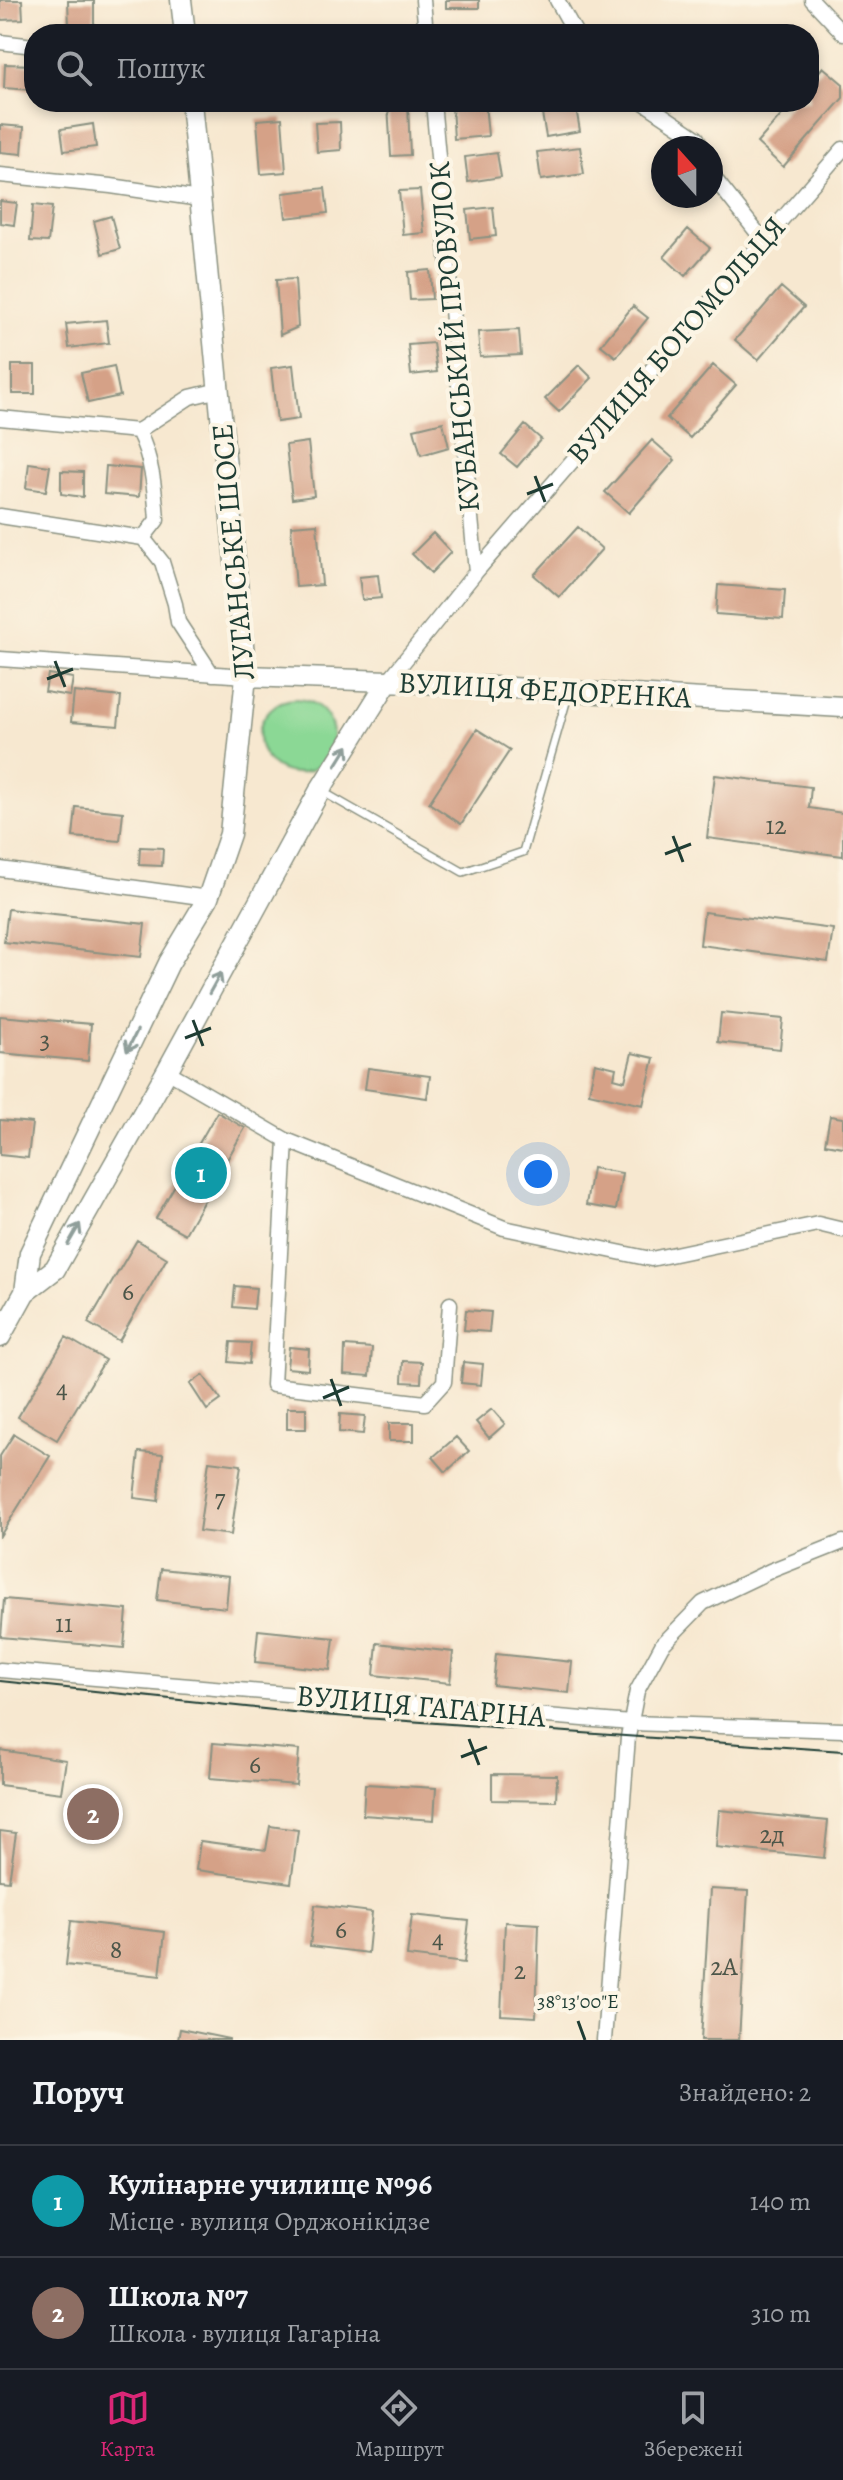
<!DOCTYPE html>
<html lang="uk">
<meta charset="utf-8">
<style>
:root{--surface:#171b24;--page:#242831;--text:#f1f3f6;--muted:#9ea1a6;--line:#363941;--accent:#db2777}
body{margin:0;font-family:Alegreya,serif;background:var(--page);color:var(--text)}
.compass{position:absolute;left:651px;top:136px;width:72px;height:72px;border-radius:50%;background:var(--surface);box-shadow:0 4px 12px #0003;rotate:339deg}
.you{position:absolute;left:538px;top:1174px;width:28px;height:28px;margin:-20px;border:6px solid #fff;border-radius:50%;background:#1a73e8;box-shadow:0 0 0 12px #1a73e833}
.badge{display:grid;place-items:center;width:52px;height:52px;border-radius:50%;background:var(--accent);color:#fff;font-size:26px;font-weight:700}
.pin{position:absolute;translate:-50% -50%;border:4px solid #fff;box-shadow:0 2px 8px #0006}
.list{margin:0;padding:0;list-style:none}
h2{display:flex;justify-content:space-between;align-items:center;height:104px;margin:0;padding:0 32px;font-size:34px}
h2 small{font-size:26px;font-weight:400;color:var(--muted)}
.list li{display:grid;grid-template-columns:52px 1fr auto;gap:24px;align-items:center;box-sizing:border-box;height:112px;padding:0 32px;border-top:2px solid var(--line)}
.list b{display:block;font-size:30px;white-space:nowrap}
.list p{margin:0;font-size:26px;white-space:nowrap;color:var(--muted)}
.list em{font-size:26px;font-style:normal;color:var(--muted)}
.icon{flex:none;width:44px;height:44px;fill:none;stroke:currentColor;stroke-width:2;stroke-linecap:round;stroke-linejoin:round}
.map{position:relative;flex:none;width:843px;height:2040px;overflow:hidden}
.search{position:absolute;background:var(--surface);box-shadow:0 4px 12px #0003;left:24px;right:24px;top:24px;height:88px;display:flex;align-items:center;gap:20px;box-sizing:border-box;padding:0 28px;border-radius:32px;color:var(--muted);font-size:30px}
.sheet{height:328px;background:var(--surface)}
nav{display:flex;justify-content:space-around;align-items:center;box-sizing:border-box;height:112px;border-top:2px solid var(--line);background:var(--surface);font-size:22px;color:var(--muted)}
nav a{display:grid;justify-items:center;gap:4px}
nav .on{color:var(--accent)}
.map>svg:first-child{display:block}
.green{fill:#8bd895;stroke:#558a64;stroke-width:2}
.building{fill:#d5a187}
.lines{fill:none;stroke-linecap:round;stroke-linejoin:round}
.lane-casing{stroke:#8b9282;stroke-width:10}
.street-casing{stroke:#8b9282;stroke-width:17}
.secondary-casing{stroke:#8b9282;stroke-width:23}
.lane{stroke:#fff;stroke-width:7}
.street{stroke:#fff;stroke-width:14}
.secondary{stroke:#fff;stroke-width:20}
.tram{stroke:#1f3d34;stroke-width:2}
.oneway{stroke:#8f9e9a}
.ticks{fill:none;stroke:#1f3d34;stroke-width:3}
.labels{text-anchor:middle;dominant-baseline:central;stroke-width:8;stroke-linejoin:round;paint-order:stroke}
.number-label{font-size:26px;fill:#4c5649}
.street-label{font-size:30px;fill:#1f3d34;stroke:#fcf5e5}
.ticks-label{font-size:20px;text-anchor:middle;fill:#1f3d34;stroke:#fcf5e5;stroke-width:8;stroke-linejoin:round;paint-order:stroke}
</style>
<div class="map">
<svg width="843" height="2040" viewBox="0 0 843 2040">
<rect width="100%" height="100%" fill="#fcf5e5"/>
<filter id="ink" filterUnits="userSpaceOnUse"><feTurbulence type="fractalNoise" baseFrequency=".0125" numOctaves="2"/><feDisplacementMap in="SourceGraphic" scale="16" xChannelSelector="R" yChannelSelector="G"/><feConvolveMatrix kernelMatrix="1 2 1 2 8 2 1 2 1" color-interpolation-filters="sRGB"/></filter>
<filter id="wash" filterUnits="userSpaceOnUse"><feTurbulence type="fractalNoise" baseFrequency=".006" numOctaves="4" result="noise"/><feDisplacementMap in="SourceGraphic" scale="32" xChannelSelector="R" yChannelSelector="G"/><feGaussianBlur stdDeviation="1.8" result="paint"/><feColorMatrix in="noise" values="0 0 0 0 0 0 0 0 0 0 0 0 0 0 0 0 0 1.4 0 .05"/><feComposite in="paint" operator="in"/></filter>
<g filter="url(#wash)">
<rect width="100%" height="100%" fill="#f7e8d0"/>
<path class="green" d="M259 736a37 37 0 1 1 74 0a37 37 0 1 1-74 0Z"/>
<g id="blocks">
<path class="building" d="M0 0H22L23 19 0 20Z
M446 0H479V8H446Z
M68 1H94V25L69 26Z
M5 64 32 65 31 90 4 88Z
M823 67 843 84V98L783 167 757 143 793 102H809V83Z
M540 102H575L580 131 546 137Z
M408 103 410 155 391 156 388 105Z
M485 103 488 136 454 139 452 106Z
M282 118 286 172 261 174 257 120Z
M340 122 341 150 317 152 315 123Z
M93 124 96 147 64 151 61 129Z
M0 125 24 127 22 154 0 152Z
M580 147 584 174 541 180 537 152Z
M497 153 501 177 468 182 465 157Z
M325 188 328 213 286 218 283 193Z
M420 190 424 233 403 235 399 191Z
M0 201 17 203 14 225 0 223Z
M33 205 52 207 48 242 30 241Z
M493 207 496 236 470 239 467 210Z
M111 216 120 249 102 254 94 221Z
M688 229 710 248 685 276 664 257Z
M430 270 432 299 410 300 408 272Z
M295 279 298 327 280 335 276 280Z
M781 287 804 307 758 360 735 340Z
M633 306 648 318 616 357 601 345Z
M106 320 109 343 69 348 66 324Z
M519 330 521 355 480 357 478 332Z
M433 343 437 372 411 375 408 345Z
M12 365H35V394H12Z
M293 365 299 419 277 422 271 368Z
M579 365 592 378 559 412 545 399Z
M713 365 736 385 690 438 667 418Z
M114 366 120 396 88 403 81 373Z
M443 422 449 447 421 455 414 429Z
M525 425 541 439 517 467 501 454Z
M652 440 675 460 629 513 605 492Z
M308 442 314 496 292 499 286 445Z
M29 463 50 466 46 491 26 488Z
M106 466 141 469 139 497 104 494Z
M61 471 83 472V497L61 494Z
M317 524 322 585 296 587 291 526Z
M578 527 602 549 559 597 534 575Z
M433 533 451 552 431 573 412 554Z
M378 575 381 598 362 600 359 577Z
M718 585 785 590 783 619 716 614Z
M48 674 73 678 70 696 45 692Z
M74 692 121 697 118 726 71 722Z
M477 729 510 750 461 824 429 803Z
M715 775 811 787 809 808 843 813V856L707 838Z
M76 807 123 812 120 841 73 837Z
M140 847 163 848 162 866 139 865Z
M8 909 145 924 141 957 4 942Z
M704 912 833 929 828 962 700 945Z
M721 1013 783 1019 780 1049 718 1042Z
M0 1016 91 1024 88 1061 0 1053Z
M632 1053 654 1058 643 1105 589 1093 595 1063 616 1068 614 1078 625 1081Z
M368 1068 430 1076 427 1098 365 1089Z
M217 1112 245 1128 185 1234 156 1218Z
M830 1116 843 1118V1147L825 1144Z
M0 1120 32 1123 28 1158 0 1155Z
M592 1168 622 1173 616 1210 586 1205Z
M137 1240 167 1258 119 1341 88 1323Z
M235 1286 256 1288 254 1309 233 1307Z
M466 1310 491 1312 489 1332 464 1330Z
M66 1337 105 1360 57 1440 18 1417Z
M231 1342 251 1343 249 1364 229 1362Z
M345 1346 372 1348 370 1376 344 1374Z
M289 1347 309 1349 308 1370 287 1368Z
M403 1361 422 1362 421 1383 402 1382Z
M463 1362 483 1364 481 1385 461 1383Z
M203 1375 221 1400 207 1410 190 1384Z
M287 1408H306V1429H287Z
M492 1409 505 1424 489 1438 476 1422Z
M340 1414 365 1416 363 1434 339 1432Z
M389 1423H414V1441H389Z
M14 1434 50 1456 0 1536V1456Z
M456 1437 469 1451 446 1472 433 1457Z
M139 1452 163 1454 158 1501 134 1498Z
M209 1461 241 1465 231 1535 199 1531Z
M161 1569 229 1576 226 1608 157 1600Z
M4 1599 127 1610 124 1648 1 1637Z
M258 1630 334 1638 330 1670 255 1662Z
M377 1643 453 1652 450 1683 374 1675Z
M496 1654 572 1662 569 1693 493 1685Z
M213 1743 299 1750 296 1785 210 1778Z
M0 1750 66 1760 61 1793 0 1785Z
M492 1774 557 1775 556 1801 492 1800Z
M365 1784 436 1788 434 1820 363 1815Z
M719 1810 828 1821 824 1858 716 1847Z
M270 1826 298 1830 291 1883 196 1870 200 1841 266 1850Z
M0 1831 16 1833 9 1881 0 1880Z
M710 1889 748 1891 739 2040H701Z
M315 1905 372 1912 368 1953 310 1946Z
M412 1915 469 1921 464 1963 407 1956Z
M71 1921 165 1932 160 1976 66 1965Z
M505 1922 539 1924 536 2017 501 2015Z
M180 2029 229 2039V2040H178Z"/>
</g>
</g>
<g filter="url(#ink)">
<use href="#blocks" fill-opacity="0" stroke="#8b9282" stroke-width="2"/>
<g class="lines">
<defs>
<path id="lane" d="M323 792 463 872 523 852 568 695"/>
<path id="street" d="M423 0 426 34
M557 0 576 34
M812 0 843 33
M0 42 34 46
M433 102 476 572
M643 102 697 138 701 148
M711 174 763 240
M0 175 111 186 200 199
M0 418 138 431
M138 431C152 458 155 490 157 520L143 538
M138 431 190 397 219 390
M0 516 143 538 162 562 175 604 178 622 212 674
M0 659 246 676
M388 681 476 572 843 149
M0 869 208 898
M167 1071 286 1140 504 1228 651 1259 818 1224 843 1230
M286 1140 273 1385 425 1403 444 1382 450 1304
M0 1670 631 1723 843 1730
M604 2040 628 1737 637 1691 662 1645 703 1603 770 1571 843 1542"/>
<path id="secondary" d="M181 0 185 34
M246 676 388 681 843 707
M25 1292 55 1269 167 1071 320 790 388 681
M0 1337 25 1292 30 1253 169 963 208 898 230 834 246 676 191 102"/>
</defs>
<use href="#lane" class="lane-casing"/>
<use href="#street" class="street-casing"/>
<use href="#secondary" class="secondary-casing"/>
<use href="#lane" class="lane"/>
<use href="#street" class="street"/>
<use href="#secondary" class="secondary"/>
<path class="tram" d="M0 1681 321 1715 843 1751"/>
</g>
<defs><path id="oneway-shaft" d="M-6 0H5M1.5-3L5.5 0L1.5 3" fill="none" stroke-width="1.6" stroke-linecap="round" stroke-linejoin="round" transform="scale(2)"/></defs>
<g class="oneway">
<use href="#oneway-shaft" transform="translate(342 756) rotate(-58)"/>
<use href="#oneway-shaft" transform="translate(215 983) rotate(-61)"/>
<use href="#oneway-shaft" transform="translate(132 1041) rotate(116)"/>
<use href="#oneway-shaft" transform="translate(74 1234) rotate(-60)"/>
</g>
</g>
<path class="ticks" d="M535 476 545 502M527 494 553 484M55 661 65 687M47 679 73 669M673 836 683 862M665 854 691 844M193 1020 203 1046M185 1038 211 1028M331 1379 341 1406M323 1398 349 1387M469 1739 479 1765M461 1757 487 1747M578 2021 585 2040"/>
<g class="labels">
<g class="number-label">
<text x="776" y="825">12</text>
<text x="45" y="1039">3</text>
<text x="128" y="1291">6</text>
<text x="62" y="1389">4</text>
<text x="220" y="1498">7</text>
<text x="64" y="1623">11</text>
<text x="255" y="1764">6</text>
<text x="772" y="1834">2д</text>
<text x="341" y="1929">6</text>
<text x="438" y="1939">4</text>
<text x="116" y="1949">8</text>
<text x="724" y="1966">2А</text>
<text x="520" y="1970">2</text>
</g>
<g class="street-label">
<text transform="translate(454 337) rotate(-95)">КУБАНСЬКИЙ ПРОВУЛОК</text>
<text transform="translate(676 340) rotate(-49)">ВУЛИЦЯ БОГОМОЛЬЦЯ</text>
<text transform="translate(233 552) rotate(-95)">ЛУГАНСЬКЕ ШОСЕ</text>
<text transform="translate(545 690) rotate(3)">ВУЛИЦЯ ФЕДОРЕНКА</text>
<text transform="translate(421 1706) rotate(5)">ВУЛИЦЯ ГАГАРІНА</text>
</g>
</g>
<g class="ticks-label">
<text x="578" y="2008">38°13'00"E</text>
</g>
</svg>
<svg class="compass" viewBox="-18 -18 36 36"><path d="M0-13l5 13h-10z" fill="#e53935"/><path d="M0 13l5-13h-10z" fill="#9ea1a6"/></svg>
<div class="you"></div>
<div class="pin badge" style="left:201px;top:1173px;background:#0f9aa8">1</div>
<div class="pin badge" style="left:93px;top:1814px;background:#8d6e63">2</div>
<div class="search"><svg class="icon" aria-label="search" viewBox="0 0 24 24"><circle cx="10" cy="10" r="6"/><path d="M15 15l6 6"/></svg>Пошук</div>
</div>
<section class="sheet">
<h2>Поруч<small>Знайдено: 2</small></h2>
<ul class="list">
<li><span class="badge" style="background:#0f9aa8">1</span><div><b>Кулінарне училище №96</b><p>Місце · вулиця Орджонікідзе</p></div><em>140 m</em></li>
<li><span class="badge" style="background:#8d6e63">2</span><div><b>Школа №7</b><p>Школа · вулиця Гагаріна</p></div><em>310 m</em></li>
</ul>
</section>
<nav>
<a class="on"><svg class="icon" aria-label="map" viewBox="0 0 24 24"><path d="M3 6l6-2 6 2 6-2v14l-6 2-6-2-6 2zM9 4v14M15 6v14"/></svg>Карта</a>
<a><svg class="icon" aria-label="directions" viewBox="0 0 24 24"><path d="M12 3l9 9-9 9-9-9zM9 14v-3h6M13 9l2 2-2 2"/></svg>Маршрут</a>
<a><svg class="icon" aria-label="saved" viewBox="0 0 24 24"><path d="M7 4h10v16l-5-4-5 4z"/></svg>Збережені</a>
</nav>
